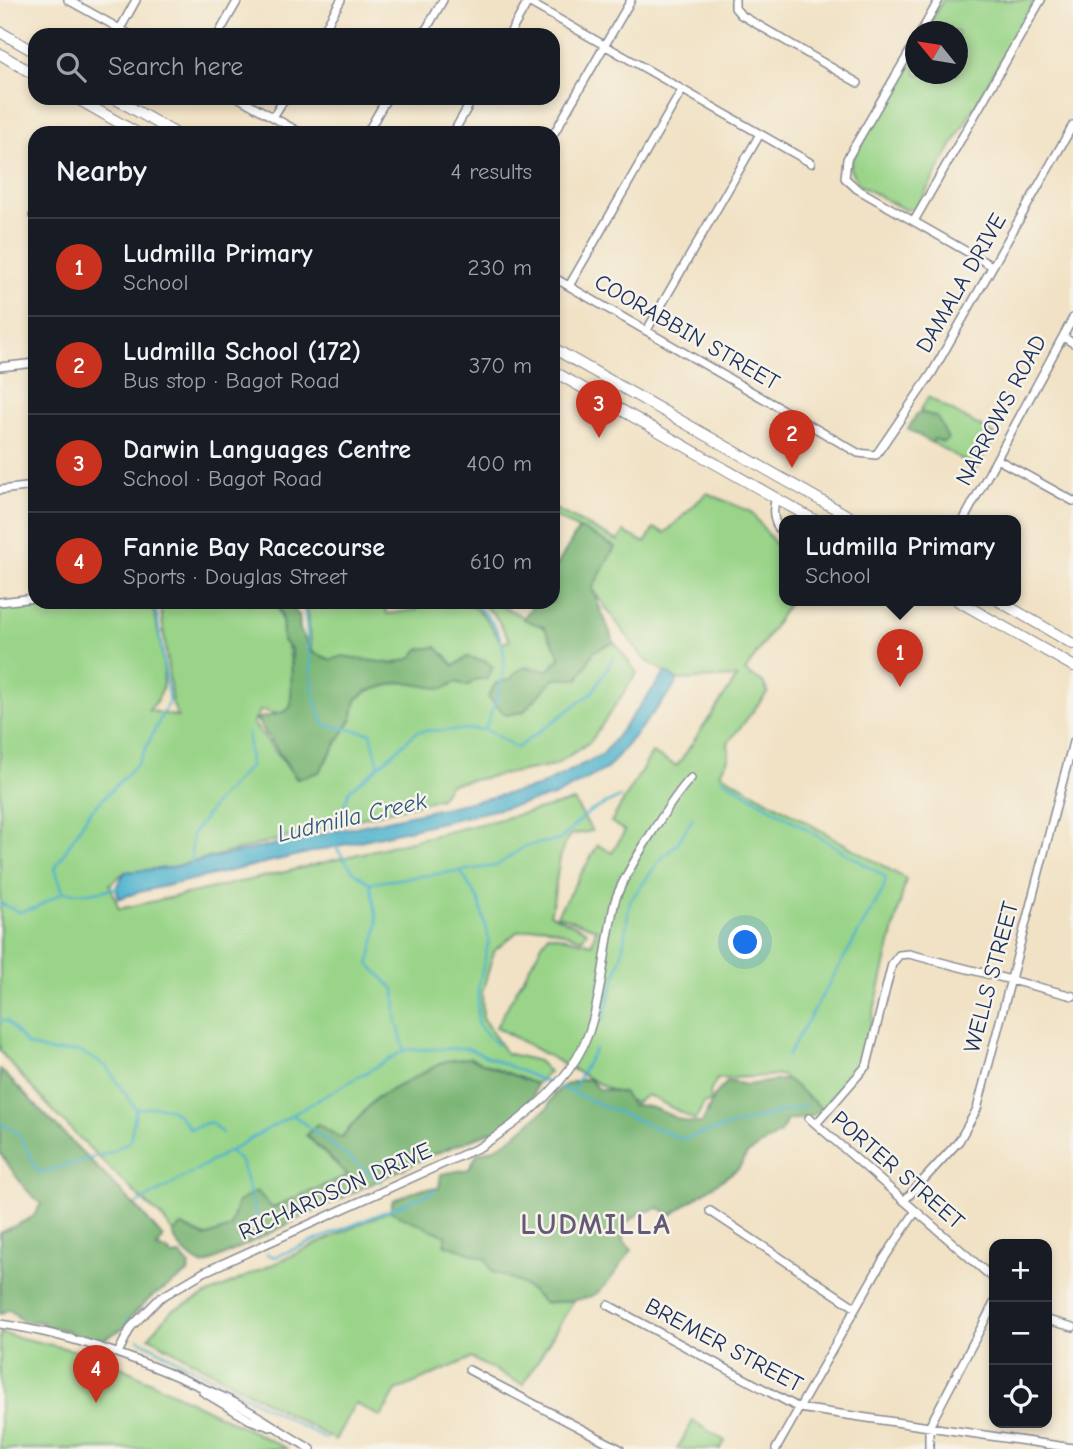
<!DOCTYPE html>
<meta charset="utf-8">
<style>
:root{--surface:#171b24;--page:#20242c;--text:#f1f3f6;--muted:#9ea1a6;--line:#363941;--accent:#c8321e}
body{margin:0;font-family:"Comic Neue",sans-serif;background:var(--page);color:var(--text)}
.controls{position:absolute;right:21px;bottom:21px;display:grid;overflow:hidden;border-radius:14px;box-shadow:0 4px 10px #0003}
.controls button{width:63px;height:63px;display:grid;place-items:center;padding:0;border:0;border-bottom:2px solid var(--line);background:var(--surface);color:var(--text);font:35px sans-serif}
.compass{position:absolute;left:905px;top:21px;width:63px;height:63px;border-radius:50%;background:var(--surface);box-shadow:0 4px 10px #0003;rotate:300deg}
.you{position:absolute;left:746px;top:943px;width:24px;height:24px;margin:-18px;border:5px solid #fff;border-radius:50%;background:#1a73e8;box-shadow:0 0 0 10px #1a73e833}
.badge{display:grid;place-items:center;width:46px;height:46px;border-radius:50%;background:var(--accent);color:#fff;font-size:23px;font-weight:700}
.pin{position:absolute;translate:-50% -58px;filter:drop-shadow(0 2px 4px #0008)}
.pin::after{content:'';position:absolute;top:37px;width:24px;height:21px;background:inherit;clip-path:polygon(0 0,100% 0,50% 100%)}
.popup{position:absolute;left:779px;top:515px;width:242px;height:91px;box-sizing:border-box;display:grid;place-content:center;border-radius:14px;background:var(--surface);filter:drop-shadow(0 2px 5px #0005);font-size:23px;white-space:nowrap;color:var(--muted)}
.popup b{font-size:26px;color:var(--text)}
.popup::after{content:'';position:absolute;left:50%;top:100%;margin-left:-14px;border:14px solid transparent;border-top-color:var(--surface)}
.list{margin:0;padding:0;list-style:none}
h2{display:flex;justify-content:space-between;align-items:center;height:91px;margin:0;padding:0 28px;font-size:30px}
h2 small{font-size:23px;font-weight:400;color:var(--muted)}
.list li{display:grid;grid-template-columns:46px 1fr auto;gap:21px;align-items:center;box-sizing:border-box;height:98px;padding:0 28px;border-top:2px solid var(--line)}
.list b{display:block;font-size:26px;white-space:nowrap}
.list p{margin:0;font-size:23px;white-space:nowrap;color:var(--muted)}
.list em{font-size:23px;font-style:normal;color:var(--muted)}
.icon{flex:none;width:38px;height:38px;fill:none;stroke:currentColor;stroke-width:2;stroke-linecap:round;stroke-linejoin:round}
.map{position:relative;flex:none;width:1073px;height:1449px;overflow:hidden}
.search{position:absolute;background:var(--surface);box-shadow:0 4px 10px #0003;left:28px;top:28px;width:532px;height:77px;display:flex;align-items:center;gap:18px;box-sizing:border-box;padding:0 24px;border-radius:21px;color:var(--muted);font-size:26px}
.panel{position:absolute;background:var(--surface);box-shadow:0 4px 10px #0003;left:28px;top:126px;width:532px;height:483px;border-radius:21px}
.map>svg:first-child{display:block}
.green{fill:#99d488;stroke:#5a8273;stroke-width:2}
.forest{fill:#7ab674;stroke:#4a7269;stroke-width:2}
.water{fill:#4eb2cd;stroke:#347096;stroke-width:2}
.lines{fill:none;stroke-linecap:round;stroke-linejoin:round}
.stream{stroke:#4eb2cd;stroke-width:2.5}
.street-casing{stroke:#868892;stroke-width:10}
.secondary-casing{stroke:#868892;stroke-width:12}
.street{stroke:#fff;stroke-width:7}
.secondary{stroke:#fff;stroke-width:10}
.labels{text-anchor:middle;dominant-baseline:central;stroke-width:5;stroke-linejoin:round;paint-order:stroke}
.street-label{font-size:23px;fill:#1b2f5e;stroke:#f7f3e8}
.water-label{font-size:24px;font-style:italic;fill:#2a567f;stroke:#f7f3e8}
.district-label{font-size:30px;font-weight:bold;letter-spacing:2px;fill:#645a78;stroke:#f7f3e8}
</style>
<div class="map">
<svg width="1073" height="1449" viewBox="0 0 1073 1449">
<rect width="100%" height="100%" fill="#f7f3e8"/>
<filter id="ink" filterUnits="userSpaceOnUse"><feTurbulence type="fractalNoise" baseFrequency=".0143" numOctaves="2"/><feDisplacementMap in="SourceGraphic" scale="14" xChannelSelector="R" yChannelSelector="G"/><feConvolveMatrix kernelMatrix="1 2 1 2 8 2 1 2 1" color-interpolation-filters="sRGB"/></filter>
<filter id="wash" filterUnits="userSpaceOnUse"><feTurbulence type="fractalNoise" baseFrequency=".00686" numOctaves="4" result="noise"/><feDisplacementMap in="SourceGraphic" scale="28" xChannelSelector="R" yChannelSelector="G"/><feGaussianBlur stdDeviation="1.57" result="paint"/><feColorMatrix in="noise" values="0 0 0 0 0 0 0 0 0 0 0 0 0 0 0 0 0 1.4 0 .05"/><feComposite in="paint" operator="in"/></filter>
<g filter="url(#wash)">
<rect width="100%" height="100%" fill="#f1e2c5"/>
<path class="green" d="M943 0H1035L920 202 915 208 905 210 859 185 850 169 852 160 915 48 916 74H958V32L925 31Z
M928 397 995 435 977 468 910 430Z
M707 493 751 512 784 555 785 601H790L745 672 763 682 768 692 728 743 729 757 720 773 906 879 861 1063 822 1109 781 1075 717 1079 710 1092 711 1102 704 1103 695 1120 648 1095 634 1103 496 1027 548 934 592 944 596 929 557 915 598 845 612 853 625 831 611 822 652 753 677 766 737 677 677 680 644 659 592 589 615 547 553 516V508L618 541 624 532 645 543 654 528 665 533Z
M45 602H152C157 633 178 689 148 710L178 717 172 702 160 602H275C284 618 300 693 290 707 283 717 270 712 261 710L253 723 297 779 319 772 352 718 356 700 367 691 401 682 414 683 485 661 467 657 454 666 445 654 393 664 331 660 312 652 306 602H384L387 614 417 610 416 602C466 602 476 596 502 644L510 640 494 614 478 602C503 602 521 618 544 627L561 657 548 671 525 667 523 712 554 679H578L594 651 614 642 637 673 591 741 555 765 450 784 440 798 168 868 125 872 110 884 119 909 285 872 574 801 592 831 570 835C555 856 558 889 550 914L587 931 582 939 543 926 517 932 494 951 482 993 483 1019 506 1053 538 1061 549 1072 536 1084 470 1058 376 1098 341 1138 317 1124 306 1135 348 1175 272 1208 238 1202 230 1228 205 1237 182 1227 173 1233C164 1216 150 1208 137 1195 90 1149 42 1102 0 1051V607Z
M395 1208 574 1300 523 1385 471 1358 396 1391 381 1417 355 1403 335 1440 149 1337 171 1311Z
M0 1333 98 1356 288 1449H0Z
M693 1421 725 1441 720 1449H677Z"/>
<path class="forest" d="M923 413 937 417 948 439 943 442 934 439 932 443 908 429 917 414Z
M578 530H584L615 547 592 589 614 642 594 651 578 679H554L523 712 506 715 488 697 496 683 511 679C520 663 532 668 548 671L561 657 544 627 523 619 535 602H553V572Z
M275 602H296L295 612 299 615 300 630 312 652 331 660 342 656 393 664 412 658 419 649 437 647 454 666 467 657 485 661 493 667 487 679H477L467 686 456 682 443 689 401 682 367 691 356 700 352 718 319 772 297 779 256 719 284 712 291 706 292 650 283 641 282 614Z
M469 1058 536 1084 533 1097 505 1126 427 1157 204 1265C193 1262 175 1245 173 1233L182 1226 205 1237 230 1228 238 1202 257 1191 272 1208 348 1175 306 1135 317 1124 341 1138 376 1098 445 1061Z
M0 1069 140 1211 163 1238 157 1248 167 1250 172 1256 181 1255 190 1266 188 1273 150 1298 131 1317 128 1325 103 1340 78 1337 65 1330 44 1326 42 1322 23 1321 9 1309 0 1314V1233L33 1217 41 1204 24 1187 0 1153Z
M589 1079 598 1089 624 1093 631 1105C661 1103 675 1125 702 1123L715 1095 728 1081 747 1085 787 1079 822 1109 808 1118 787 1120 780 1133 747 1154 739 1168 671 1215 659 1208 640 1213 625 1224 623 1241 632 1250C596 1298 605 1298 544 1303 528 1286 514 1278 492 1272L486 1259 444 1244 446 1236 390 1211 393 1200 421 1189 439 1188 441 1174 469 1169 478 1153C509 1148 524 1124 548 1108 553 1087 570 1081 589 1079Z"/>
<path class="water" d="M666 672 677 680 676 685 608 768 555 796 139 892 118 899 117 886 125 872 168 868 538 787 603 754Z"/>
<g class="lines">
<path class="stream" d="M304 602 314 697 324 725 371 733 379 766 350 790 334 834
M485 729 517 748 592 693 614 657
M379 766 418 731 485 729C505 679 521 638 471 602
M721 778 886 877 883 890 787 1057
M335 846 353 871 370 883 378 924 369 964 395 990 396 1017 404 1049
M191 866 192 835 216 802 250 766 248 733
M461 872 479 901 489 940 478 989V1025L497 1045
M370 883 496 866 525 846 560 840 589 812 620 797
M63 892 55 868 89 813 139 762 169 701 155 602
M0 903 19 912 35 908 63 892 88 893 118 888
M603 1020 622 954 630 901 660 860 677 844 693 818
M0 1021H7L27 1045 53 1052 79 1051 106 1066 136 1109 130 1141 109 1153 39 1173 18 1133 0 1123
M559 1087 682 1139 807 1105
M571 1092 595 1049
M136 1109C163 1105 173 1104 190 1129L210 1122 222 1133
M293 1115 381 1182
M231 1152 241 1162 260 1229
M137 1204 405 1050 467 1048 553 1085
M267 1254 275 1257 435 1191
M127 1319V1320
M138 1339 326 1439"/>
</g>
</g>
<g filter="url(#ink)">
<g class="lines">
<defs>
<path id="street" d="M68 0 131 35
M525 0 811 163
M735 0V8L741 15 858 83
M120 29 136 0
M921 32 939 0
M218 35 238 0
M321 35 341 0
M423 35 443 0
M509 35 529 0
M916 41 847 159 845 178 857 189 992 266
M239 98 301 133
M273 117 285 98
M367 133 387 98
M453 133 473 98
M553 135 631 0
M33 216 35 217
M914 221 1041 0
M553 277 858 453 876 455 932 373 1073 125
M569 286 682 90
M647 330 760 134
M1063 337 1073 343
M0 367 35 363
M997 459 1073 501
M0 490 35 486
M776 498C771 512 774 526 785 536
M963 521 1073 318
M0 602 35 598
M809 1118 994 1279
M816 1124 867 1065 892 964 899 955 909 954 1073 996
M904 1201 959 1141 977 1109 1073 742
M710 1211 856 1308
M608 1305 799 1408 1073 1448
M1047 1320 1073 1327
M0 1324C78 1335 152 1364 223 1397 254 1411 281 1432 311 1449
M118 1353 131 1327 160 1298 204 1272 480 1147C523 1120 572 1082 589 1032 603 990 605 943 615 901 622 877 673 796 691 778
M469 1370 620 1449
M203 1392 250 1420 270 1427
M776 1449 883 1260 916 1211
M929 1449V1427L994 1303"/>
<path id="secondary" d="M0 32 35 52
M0 54 35 75
M76 98 137 133
M114 98 175 133
M553 348 857 521
M553 371 816 521
M958 601 1073 666
M999 601 1073 644"/>
</defs>
<use href="#street" class="street-casing"/>
<use href="#secondary" class="secondary-casing"/>
<use href="#street" class="street"/>
<use href="#secondary" class="secondary"/>
</g>
</g>
<g class="labels">
<g class="street-label">
<text transform="translate(961 283) rotate(-60)">DAMALA DRIVE</text>
<text transform="translate(687 332) rotate(30)">COORABBIN STREET</text>
<text transform="translate(1001 410) rotate(-62)">NARROWS ROAD</text>
<text transform="translate(991 977) rotate(-75)">WELLS STREET</text>
<text transform="translate(898 1170) rotate(41)">PORTER STREET</text>
<text transform="translate(335 1191) rotate(-24)">RICHARDSON DRIVE</text>
<text transform="translate(724 1345) rotate(28)">BREMER STREET</text>
</g>
<g class="water-label">
<text transform="translate(352 817) rotate(-13)">Ludmilla Creek</text>
</g>
<g class="district-label">
<text x="596" y="1224">LUDMILLA</text>
</g>
</g>
</svg>
<div class="controls">
<button>+</button>
<button>−</button>
<button><svg class="icon" aria-label="locate" viewBox="0 0 24 24"><circle cx="12" cy="12" r="6"/><path d="M12 2v4M12 18v4M2 12h4M18 12h4"/></svg></button>
</div>
<svg class="compass" viewBox="-18 -18 36 36"><path d="M0-13l5 13h-10z" fill="#e53935"/><path d="M0 13l5-13h-10z" fill="#9ea1a6"/></svg>
<div class="you"></div>
<div class="pin badge" style="left:900px;top:687px">1</div>
<div class="popup"><b>Ludmilla Primary</b>School</div>
<div class="pin badge" style="left:792px;top:468px">2</div>
<div class="pin badge" style="left:599px;top:438px">3</div>
<div class="pin badge" style="left:96px;top:1403px">4</div>
<div class="search"><svg class="icon" aria-label="search" viewBox="0 0 24 24"><circle cx="10" cy="10" r="6"/><path d="M15 15l6 6"/></svg>Search here</div>
<section class="panel">
<h2>Nearby<small>4 results</small></h2>
<ul class="list">
<li><span class="badge">1</span><div><b>Ludmilla Primary</b><p>School</p></div><em>230 m</em></li>
<li><span class="badge">2</span><div><b>Ludmilla School (172)</b><p>Bus stop · Bagot Road</p></div><em>370 m</em></li>
<li><span class="badge">3</span><div><b>Darwin Languages Centre</b><p>School · Bagot Road</p></div><em>400 m</em></li>
<li><span class="badge">4</span><div><b>Fannie Bay Racecourse</b><p>Sports · Douglas Street</p></div><em>610 m</em></li>
</ul>
</section>
</div>
